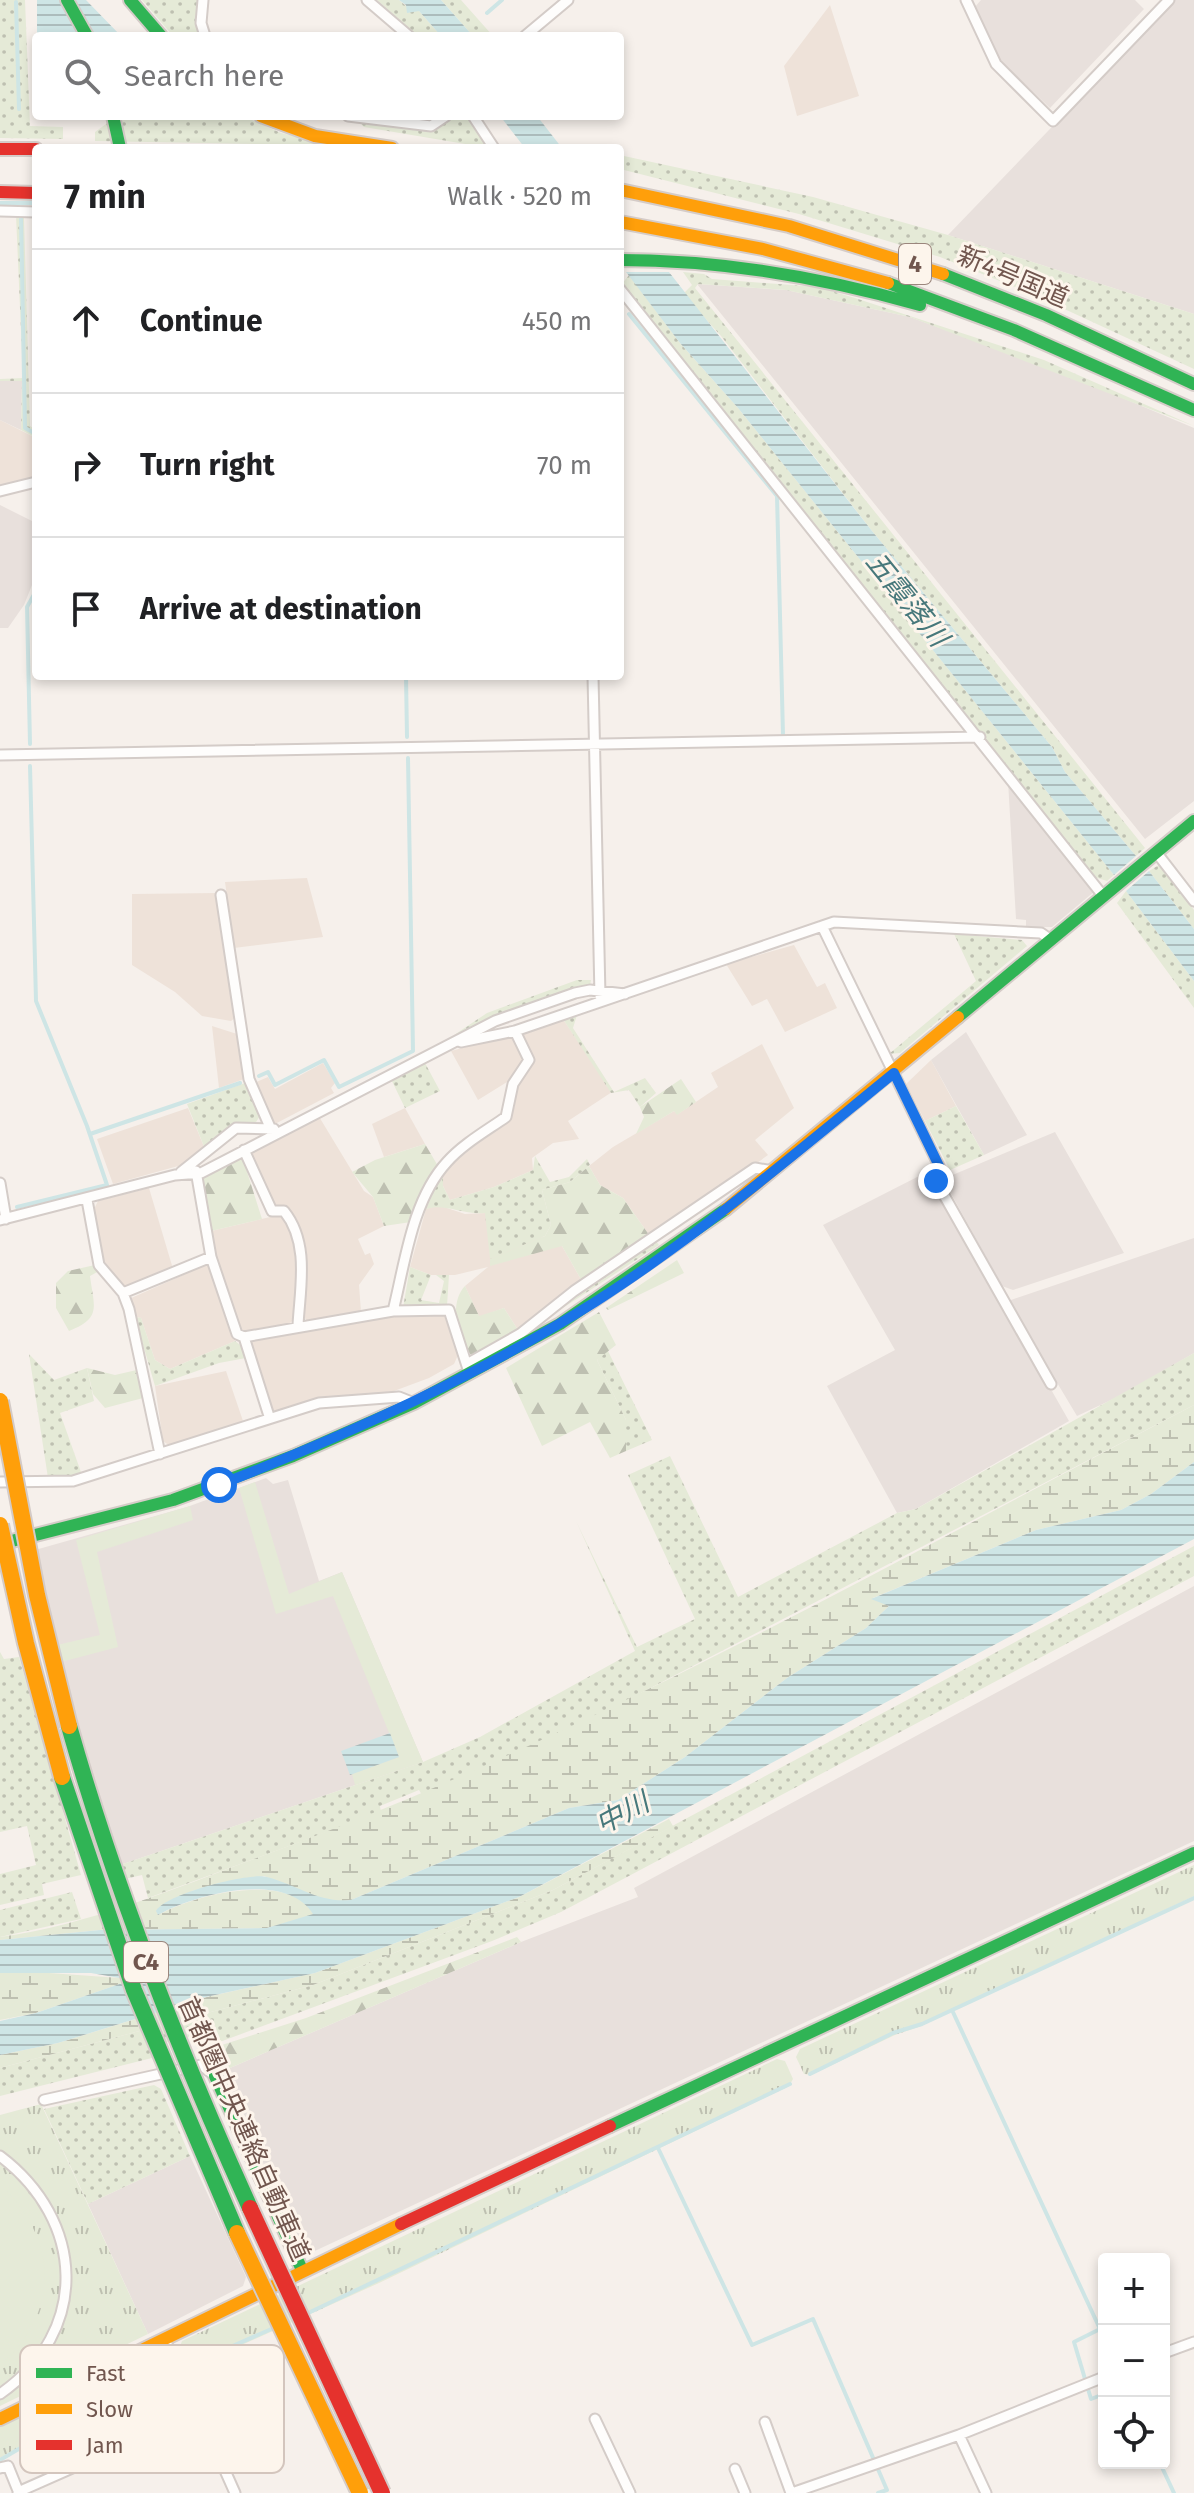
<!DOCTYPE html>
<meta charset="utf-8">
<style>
:root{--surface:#fff;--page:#f2f2f2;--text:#202124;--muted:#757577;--line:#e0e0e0}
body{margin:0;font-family:"Fira Sans","Noto Sans JP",sans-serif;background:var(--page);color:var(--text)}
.controls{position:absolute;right:24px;bottom:24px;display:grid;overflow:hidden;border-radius:8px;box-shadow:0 4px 12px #0003}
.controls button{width:72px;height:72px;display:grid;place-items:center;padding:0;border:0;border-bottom:2px solid var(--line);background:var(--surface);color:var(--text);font:40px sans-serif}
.stop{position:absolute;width:24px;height:24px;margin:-18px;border:6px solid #1a73e8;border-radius:50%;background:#fff}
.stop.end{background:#1a73e8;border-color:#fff;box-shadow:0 2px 8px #0008}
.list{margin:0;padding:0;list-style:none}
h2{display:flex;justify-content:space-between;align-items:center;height:104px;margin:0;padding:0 32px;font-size:34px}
h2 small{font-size:26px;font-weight:400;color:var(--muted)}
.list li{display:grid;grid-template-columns:52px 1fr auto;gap:24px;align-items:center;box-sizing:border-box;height:144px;padding:0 32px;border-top:2px solid var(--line)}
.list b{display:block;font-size:30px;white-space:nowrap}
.list em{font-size:26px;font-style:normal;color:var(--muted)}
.icon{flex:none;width:44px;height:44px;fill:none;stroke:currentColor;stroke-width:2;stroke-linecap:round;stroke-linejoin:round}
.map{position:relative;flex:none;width:1194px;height:2493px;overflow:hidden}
.search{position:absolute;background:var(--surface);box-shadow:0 4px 12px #0003;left:32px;top:32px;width:592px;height:88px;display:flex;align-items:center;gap:20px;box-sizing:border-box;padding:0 28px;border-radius:8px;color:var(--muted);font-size:30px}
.panel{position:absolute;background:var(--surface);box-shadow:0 4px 12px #0003;left:32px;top:144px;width:592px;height:536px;border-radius:8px}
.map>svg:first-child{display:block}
.residential{fill:#eee2d9}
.industrial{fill:#e8e0dc}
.grass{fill:url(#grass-dots)}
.forest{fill:url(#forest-firs)}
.wetland{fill:url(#wetland-marsh)}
.park{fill:url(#park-tufts)}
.garden{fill:#e5ead7}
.water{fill:url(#water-rules)}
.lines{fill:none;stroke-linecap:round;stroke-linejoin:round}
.stream{stroke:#cee5e5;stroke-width:4}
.street-casing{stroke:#d4ccc8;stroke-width:13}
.fast-casing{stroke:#d5ccc8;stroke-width:16}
.slow-casing{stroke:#d5ccc8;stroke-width:16}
.jam-casing{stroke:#d5ccc8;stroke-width:16}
.street{stroke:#fefdfc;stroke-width:9}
.fast{stroke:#30b455;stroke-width:12}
.slow{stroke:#ff9f0a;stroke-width:12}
.jam{stroke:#e5322d;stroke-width:12}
.fast-bridge-casing{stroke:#d4cbc7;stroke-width:20;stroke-linecap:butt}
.slow-bridge-casing{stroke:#d4cbc7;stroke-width:20;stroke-linecap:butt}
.jam-bridge-casing{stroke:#d4cbc7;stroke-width:20;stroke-linecap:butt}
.fast-bridge{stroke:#30b455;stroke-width:16}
.slow-bridge{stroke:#ff9f0a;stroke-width:16}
.jam-bridge{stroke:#e5322d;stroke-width:16}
.route{stroke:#1a73e8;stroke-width:10}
.labels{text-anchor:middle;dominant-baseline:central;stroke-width:6;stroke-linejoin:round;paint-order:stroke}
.shield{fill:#fdf5ec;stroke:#9b867d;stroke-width:2}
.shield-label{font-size:24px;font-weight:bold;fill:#71564e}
.street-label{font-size:26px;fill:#71564e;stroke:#fdf5ec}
.water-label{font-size:28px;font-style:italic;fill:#47787b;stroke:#fdf5ec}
.key{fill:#fdf5ec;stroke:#d3c5bd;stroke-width:2}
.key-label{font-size:22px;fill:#71564e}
</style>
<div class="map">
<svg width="1194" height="2493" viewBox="0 0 1194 2493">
<defs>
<pattern id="grass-dots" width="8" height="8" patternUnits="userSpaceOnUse" patternTransform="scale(2)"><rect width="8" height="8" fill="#e5ead7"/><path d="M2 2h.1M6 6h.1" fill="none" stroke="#bec0b1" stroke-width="1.8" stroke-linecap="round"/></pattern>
<pattern id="forest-firs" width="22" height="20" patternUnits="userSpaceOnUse" patternTransform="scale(2)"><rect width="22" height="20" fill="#e5ead7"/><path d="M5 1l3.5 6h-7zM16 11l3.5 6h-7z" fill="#bec0b1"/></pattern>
<pattern id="wetland-marsh" width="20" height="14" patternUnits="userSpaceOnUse" patternTransform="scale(2)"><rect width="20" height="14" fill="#e5ead7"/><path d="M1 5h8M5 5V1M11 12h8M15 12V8" fill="none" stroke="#bec0b1"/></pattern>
<pattern id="park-tufts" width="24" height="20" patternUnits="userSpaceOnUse" patternTransform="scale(2)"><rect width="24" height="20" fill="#e5ead7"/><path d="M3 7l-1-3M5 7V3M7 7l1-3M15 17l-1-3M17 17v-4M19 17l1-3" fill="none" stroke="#bec0b1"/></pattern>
<pattern id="water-rules" width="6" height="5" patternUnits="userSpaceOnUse" patternTransform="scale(2)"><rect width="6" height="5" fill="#cee5e5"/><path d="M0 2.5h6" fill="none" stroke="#acbcbc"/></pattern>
</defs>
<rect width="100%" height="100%" fill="#f6f0eb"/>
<path class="residential" d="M830 5 859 96 797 116 784 66Z
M0 420 36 438V477L0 486Z
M307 878 323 937 234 948 225 882Z
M217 893 236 1017 231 1021 202 1016 175 992 132 965V894Z
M794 945 817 987 825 983 837 1008 785 1032 767 999 752 1006 726 964Z
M563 1019 612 1092 568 1121 579 1139 553 1143 532 1158 533 1170 494 1187 450 1200 443 1186V1171L509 1119 515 1106V1086L533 1058 523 1037 526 1030Z
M212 1026 237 1034 244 1079 219 1088Z
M506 1036 515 1040 522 1060 520 1066 507 1082 478 1100 451 1051Z
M762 1044 794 1108 755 1140 768 1155 652 1239 623 1198 600 1185 589 1166 613 1147 674 1111 678 1114 718 1087 711 1073Z
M931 1060 956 1106 925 1121 906 1084Z
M323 1063 335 1083 331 1088 334 1093 273 1125 254 1083 268 1077 275 1089Z
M188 1108 205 1149 189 1163 113 1184 97 1139Z
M405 1108 425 1144 384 1157 372 1124Z
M318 1115 364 1191 373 1197 384 1226 358 1239 365 1255 370 1253 374 1264 359 1285 361 1312 307 1321 302 1314 299 1233 276 1210 249 1151Z
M149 1188 173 1269 123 1288 103 1265 94 1209 98 1201Z
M438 1205 465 1214 485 1213 562 1246 583 1283 518 1330 504 1308 479 1317 465 1286 488 1267 455 1275H431L410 1267 426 1209Z
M283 1214 289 1219 299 1254 295 1318 290 1323 243 1334 216 1265 211 1231Z
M208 1264 235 1341 170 1369 155 1360 141 1318 135 1317 129 1299Z
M444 1315 458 1355 454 1364 429 1378 386 1394 309 1400 276 1411 271 1409 251 1344 255 1338 385 1316Z
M226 1371 243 1421 170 1446 163 1441 155 1386Z"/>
<path class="industrial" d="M981 0H1135L1144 9 1050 108 1001 61 974 8Z
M1174 0H1194V314L948 235Z
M697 284 786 290 910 317 1063 373 1194 428V801L1145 839Z
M0 381H22L21 430 0 420Z
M0 505 36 523V575L24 605 8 628H0Z
M1008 781 1095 891 1052 927H1026V920L1016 919Z
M966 1032 1027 1135 984 1155 931 1060Z
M1055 1132 1124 1253 1013 1290 1002 1286 943 1179Z
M927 1172 1069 1421 916 1509 897 1513 827 1386 895 1350 823 1225Z
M1194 1238V1353L1124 1394 1077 1416 1008 1301Z
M266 1478 273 1484 288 1480 319 1581 342 1572 423 1762 120 1865 78 1725 35 1550 187 1507Z
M1194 1586V1841L304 2256 223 2071 521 1942 638 1897 634 1888Z
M190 2156 246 2277 243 2286 148 2334 88 2204Z"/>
<path class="grass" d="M0 0H25L30 126 63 127V139L0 138Z
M142 0H197L198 36H173Z
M377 0H399L411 10 419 11 441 36H418Z
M441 0H461L493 36H473Z
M117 116H243L281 133 315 141 314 145 95 141V132Z
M452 116H469L489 148 364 127 360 123 426 130 437 128Z
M624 156 813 197 948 235 1194 314V369L1032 294 940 257 799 214 620 169V157Z
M16 215H36L24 218 30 426 36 430V438L21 430 22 381H0V379L23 378Z
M683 272 704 274 712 279 818 287 855 298 1044 360 1194 426 910 317 786 290 698 284 695 288 1145 848 1136 856 1065 772 1052 747 872 531 721 336 683 294 692 285Z
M629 275 680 343 738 408 1114 875 1107 881 1094 877 621 285Z
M1159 865 1194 910V929L1149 871Z
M1126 891 1194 981V1008L1117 903Z
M954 934 1022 940 1027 946 900 1053 889 1054 976 981Z
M577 980H591L590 986 497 1016 454 1035 487 1013Z
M577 1015 573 1028 614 1092 645 1078 656 1093 640 1107 629 1090 611 1093 563 1019Z
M425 1063 440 1091 405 1108 390 1077Z
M245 1083 260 1116 256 1122 232 1124 205 1149 187 1104Z
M956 1106 984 1155 950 1170 925 1121Z
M535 1156 550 1182 569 1177 587 1159 590 1165 570 1182 542 1190 551 1225 545 1236 490 1259 485 1213C462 1215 445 1203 426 1209L443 1171V1186L450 1200 494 1187 533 1170Z
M656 1241 659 1245 543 1321 575 1295Z
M410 1267 431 1275 421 1300 439 1303 444 1281 436 1275H449L447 1306 403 1308Z
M135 1317 141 1318 155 1360 170 1369 235 1341 243 1347 246 1358 219 1363 155 1386Z
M607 1349 652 1440 626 1451V1420L597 1360Z
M1194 1353V1405L589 1720 422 1795 419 1790 380 1806 381 1812 148 1898 142 1875 125 1879 120 1865 423 1762 480 1737 635 1651 576 1521 637 1647 695 1619 628 1475 670 1456 738 1597 897 1513 916 1509Z
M29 1354 54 1380 87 1368 94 1401 60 1413 82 1475 48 1478Z
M1194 1546V1576L561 1912 492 1941 217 2043 206 2046 202 2034 155 2045 156 2057 0 2096V2068L313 1985 553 1890Z
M0 1652 4 1659 19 1657 81 1875 42 1884 44 1895 0 1905V1874L36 1865 27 1826 0 1832Z
M72 1892 81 1919 0 1937V1910Z
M154 2085 161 2089 190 2156 88 2204 44 2109Z"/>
<path class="forest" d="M681 1079 696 1102 677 1115 674 1111 636 1134 644 1117 640 1107Z
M425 1144 438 1166 411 1222 384 1226 373 1197 352 1172 375 1160Z
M242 1156 262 1219 211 1231 203 1179 205 1174Z
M589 1166 600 1185 623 1198 652 1239 583 1283 562 1246 490 1266V1259L545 1236 551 1225 542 1190 570 1182Z
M677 1260 684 1273 608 1310 606 1308Z
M95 1265 99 1271 90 1276C94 1307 102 1318 69 1331L56 1308V1283L68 1271Z
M465 1286 479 1316 504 1308 518 1330 471 1355C456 1339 449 1302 465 1286Z
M599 1312 616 1345 597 1360 626 1420V1451L610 1458 590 1422 542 1446 506 1368Z
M87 1368 115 1375 141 1369 147 1397 105 1408 93 1394Z
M517 1937 521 1942 223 2071 217 2063 200 2060 197 2053 306 2018Z"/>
<path class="wetland" d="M1194 1405V1462L1151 1494 1121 1510 1036 1530 873 1598 889 1606 866 1628 787 1678 685 1757 618 1800 569 1808 351 1900 329 1902 264 1876 192 1891 159 1915C192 1895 291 1870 314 1915L267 1928 100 1930 0 1940V1937C93 1924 182 1885 270 1853 592 1735 891 1563 1194 1405Z
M669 1819 673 1826 553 1890 313 1985 0 2068V2055L58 2043 207 1997 315 1973 519 1897Z
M35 1972 134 1979 36 2013 0 2020V1973Z"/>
<path class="park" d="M1194 1865V1896L921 2026 895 2035 811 2075 804 2074 796 2057 800 2049Z
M777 2059 785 2061 793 2079 789 2086 379 2283 193 2367 187 2366 179 2349 182 2341Z
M41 2104 148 2334 0 2406V2115Z
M156 2350 169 2353 176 2369 93 2404 0 2458V2427Z"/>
<path class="garden" d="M255 1482 289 1594 342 1572 423 1762 355 1785 352 1774 399 1757 333 1596 276 1614 239 1488Z
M190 1506 193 1520 97 1552 118 1647 61 1662 57 1645 100 1635 76 1540Z
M0 2184C57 2237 62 2312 0 2365Z"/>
<path class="water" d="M37 0H86L121 36H37Z
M399 0H441L473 36H441L419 11 407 13 406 5Z
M500 116H537L562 148H525Z
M626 272H669L872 531 1052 747 1065 772 1136 856 1114 875 738 408 680 343Z
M1149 871 1194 929V981L1126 891Z
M1194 1462V1539L519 1897 315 1973 206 1997 58 2043 0 2055V2021L36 2013 131 1980 91 1973H0V1940L100 1930 267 1928 313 1914C286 1870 195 1894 158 1915L156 1911C165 1894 249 1872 267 1877 298 1885 318 1903 351 1900L569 1808 618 1800 685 1757 787 1678 866 1628 889 1606 871 1599 1036 1530 1121 1510 1151 1494Z
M390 1733 399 1757 350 1775 341 1751Z"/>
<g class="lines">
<path class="stream" d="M16 2 19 109
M487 13 502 0
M0 203H36
M21 219 25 428 36 434
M629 314 777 496 783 735
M406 676 407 737
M30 744 27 607 36 591
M259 1076 268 1072 275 1085 324 1060 339 1087 413 1051 408 758
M90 1134 240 1083
M17 1207 107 1185 87 1126 36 1001 30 766
M952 2010 1100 2329 1074 2342 1091 2399 1104 2394
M810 2074 893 2033 922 2024 1194 1898
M658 2148 752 2345 813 2319 887 2490 878 2493
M306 2314 790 2084
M194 2363 276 2327
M0 2460 95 2404 176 2371
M1160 2463 1174 2493"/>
<defs>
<path id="street" d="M203 0 201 23 205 36
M367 0 409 36
M966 0 996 64 1053 121 1169 0
M525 36 568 0
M348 116 431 126 446 116
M473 116 494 148
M0 211 36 212
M620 289 1104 897
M0 491 36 482
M593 676 600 996
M0 755 980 737
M1156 852 1194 901
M221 895 249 1079 273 1134
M822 926 939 1166 936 1181 1051 1384
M461 1042 515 1031 834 922 1041 933 1051 940
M244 1150 272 1211H284C310 1243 300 1288 298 1325
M196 1171 211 1257
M181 1172 236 1128 274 1129
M0 1183 6 1219
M87 1200 99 1265 123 1293 129 1309 160 1454
M0 1220 175 1175 201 1173 495 1021 575 993 590 990 625 994
M123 1293 211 1257 237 1334 244 1337 269 1416
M393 1311C405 1263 412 1200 447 1162 463 1144 486 1131 506 1117L513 1084 529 1060 515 1031
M244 1337 393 1311 449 1310 468 1369
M467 1364 520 1334 574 1291 755 1168 773 1171
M0 1482 73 1481 319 1403 399 1397 414 1403
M44 2100 201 2065 215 2076
M0 2156C85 2220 91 2331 0 2394
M1164 2353 1194 2342
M199 2412 235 2493
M595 2419 630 2493
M765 2422 791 2493
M959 2435 986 2493
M0 2468 8 2466 19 2493
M735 2469 745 2493
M18 2492 199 2412 164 2338
M792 2493 959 2435 1104 2377"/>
<path id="fast" d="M67 0 87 36
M130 0 161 36
M113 116 120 148
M620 260C723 260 821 277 920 305
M943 274 1046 315 1194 384
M888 283 1014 330 1194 410
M958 1017 1194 821
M0 1544 173 1500 293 1456 414 1403 560 1324 726 1209
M215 2076 302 2270
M610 2126 1194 1853"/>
<path id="slow" d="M261 116 315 136 392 148
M620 190 789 226 943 274
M620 222 763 249 888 283
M726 1209 958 1017
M0 2419 401 2224"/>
<path id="jam" d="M0 149H36
M0 192 36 193
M401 2224 610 2126"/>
</defs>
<use href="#street" class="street-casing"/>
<use href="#fast" class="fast-casing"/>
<use href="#slow" class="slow-casing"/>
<use href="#jam" class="jam-casing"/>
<use href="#street" class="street"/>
<use href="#fast" class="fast"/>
<use href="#slow" class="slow"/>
<use href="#jam" class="jam"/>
<defs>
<path id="fast-bridge" d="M69 1726C116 1892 179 2051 250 2208
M62 1777 134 1990 237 2233"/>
<path id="slow-bridge" d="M0 1401 37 1595 69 1726
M0 1525 26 1643 62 1777
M237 2233 360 2493"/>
<path id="jam-bridge" d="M250 2208 382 2493"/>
</defs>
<use href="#fast-bridge" class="fast-bridge-casing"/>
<use href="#slow-bridge" class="slow-bridge-casing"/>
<use href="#jam-bridge" class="jam-bridge-casing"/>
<use href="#fast-bridge" class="fast-bridge"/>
<use href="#slow-bridge" class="slow-bridge"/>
<use href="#jam-bridge" class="jam-bridge"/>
</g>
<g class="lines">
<path class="route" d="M219 1485C349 1434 476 1377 595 1302 701 1234 797 1152 894 1073L939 1166 936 1181"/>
</g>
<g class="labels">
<g class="shield">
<rect x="899" y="244" width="32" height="40" rx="6"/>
<rect x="124" y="1942" width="44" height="40" rx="6"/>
</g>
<g class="shield-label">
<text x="915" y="264">4</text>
<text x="146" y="1962">C4</text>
</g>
<g class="street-label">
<text transform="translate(1013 277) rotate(23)">新4号国道</text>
<text transform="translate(244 2129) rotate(66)">首都圏中央連絡自動車道</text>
</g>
<g class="water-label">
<text transform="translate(907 599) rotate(51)">五霞落川</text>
<text transform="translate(622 1813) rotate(-28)">中川</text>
</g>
</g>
<rect x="20" y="2345" width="264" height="128" rx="12" class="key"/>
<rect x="36" y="2368" width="36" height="10" fill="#30b455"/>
<rect x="36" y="2404" width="36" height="10" fill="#ff9f0a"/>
<rect x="36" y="2440" width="36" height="10" fill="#e5322d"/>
<g class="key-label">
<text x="86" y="2381">Fast</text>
<text x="86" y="2417">Slow</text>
<text x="86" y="2453">Jam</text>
</g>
</svg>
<div class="controls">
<button>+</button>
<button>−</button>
<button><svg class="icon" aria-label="locate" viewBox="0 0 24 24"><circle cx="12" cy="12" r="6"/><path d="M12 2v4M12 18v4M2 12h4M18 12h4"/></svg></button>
</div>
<div class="stop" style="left:219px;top:1485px"></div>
<div class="stop end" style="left:936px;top:1181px"></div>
<div class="search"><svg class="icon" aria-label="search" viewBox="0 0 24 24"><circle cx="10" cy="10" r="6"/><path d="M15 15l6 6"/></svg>Search here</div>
<section class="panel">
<h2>7 min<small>Walk · 520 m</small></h2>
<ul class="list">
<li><svg class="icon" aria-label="ahead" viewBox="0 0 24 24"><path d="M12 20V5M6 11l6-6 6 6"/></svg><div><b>Continue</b></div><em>450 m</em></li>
<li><svg class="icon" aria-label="right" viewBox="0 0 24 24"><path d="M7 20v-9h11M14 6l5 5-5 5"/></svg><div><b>Turn right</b></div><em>70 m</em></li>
<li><svg class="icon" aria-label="arrive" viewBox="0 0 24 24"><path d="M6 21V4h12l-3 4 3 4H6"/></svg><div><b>Arrive at destination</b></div></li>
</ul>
</section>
</div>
